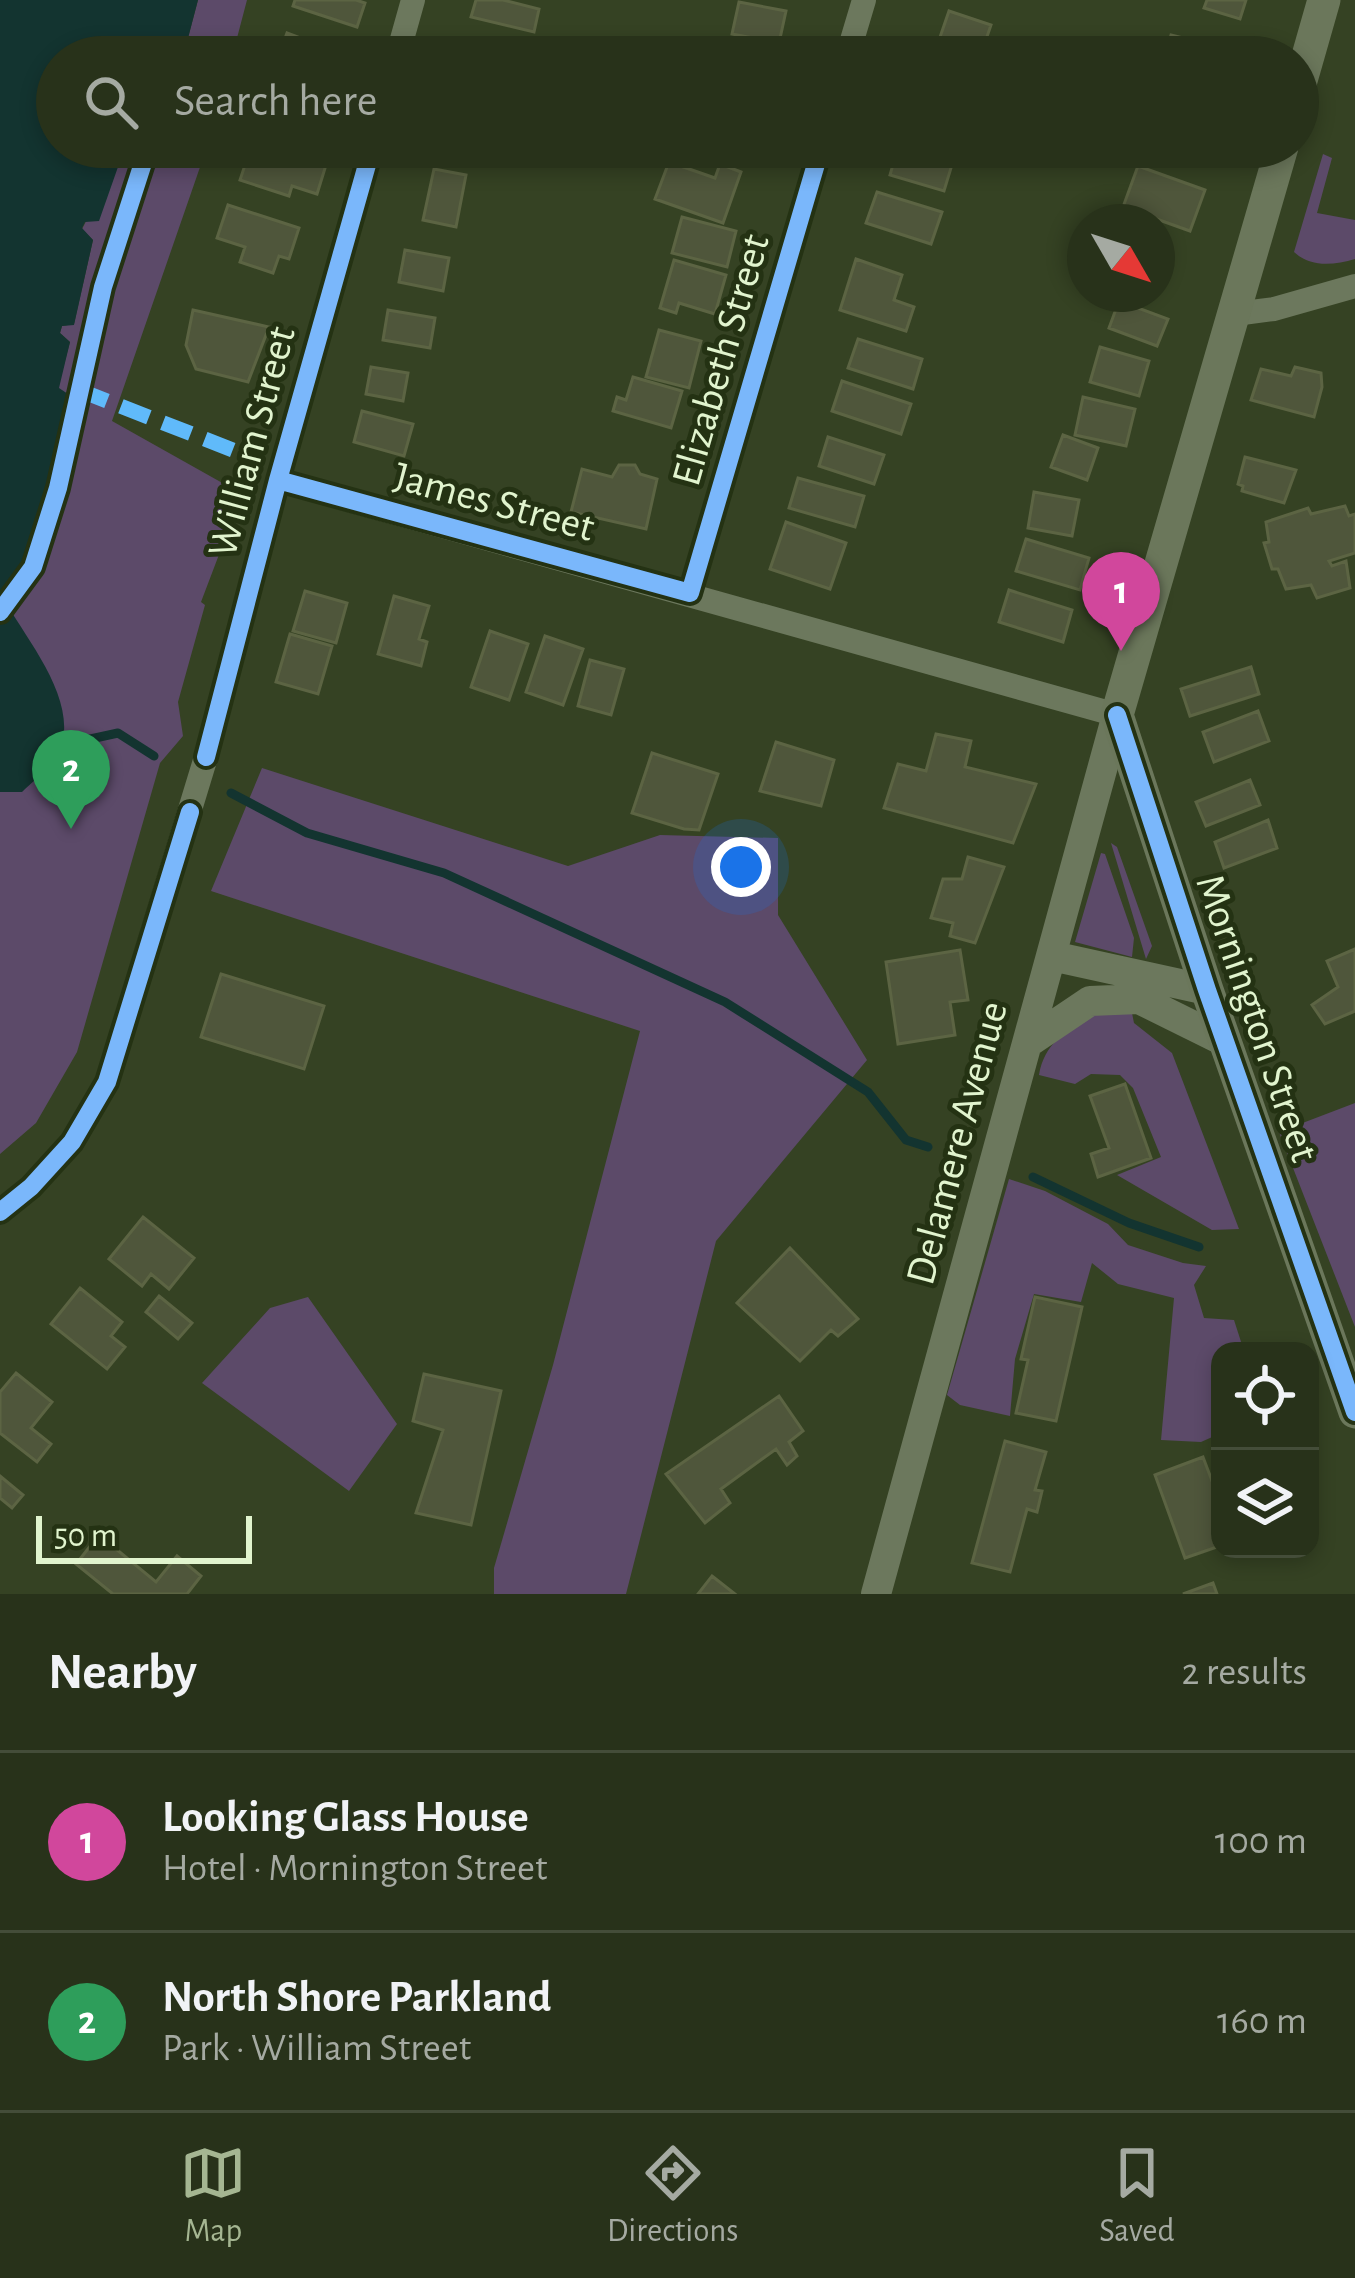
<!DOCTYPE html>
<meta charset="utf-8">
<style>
:root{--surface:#28321a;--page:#343e27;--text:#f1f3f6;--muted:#a5aaa2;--line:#444d39;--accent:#a5b692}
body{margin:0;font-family:"Alegreya Sans",sans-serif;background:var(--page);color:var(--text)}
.controls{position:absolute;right:36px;bottom:36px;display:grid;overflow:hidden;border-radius:24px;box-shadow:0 6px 18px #0003}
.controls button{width:108px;height:108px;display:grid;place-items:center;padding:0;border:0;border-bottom:3px solid var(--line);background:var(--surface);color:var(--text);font:60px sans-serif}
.compass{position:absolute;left:1067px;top:204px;width:108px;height:108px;border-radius:50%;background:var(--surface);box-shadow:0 6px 18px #0003;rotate:129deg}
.scale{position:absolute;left:36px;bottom:30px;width:216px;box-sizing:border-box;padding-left:12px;border:6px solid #e1f4ce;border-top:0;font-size:33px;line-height:42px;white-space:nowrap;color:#e1f4ce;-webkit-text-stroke:9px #243213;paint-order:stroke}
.you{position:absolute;left:741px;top:867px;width:42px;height:42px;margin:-30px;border:9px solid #fff;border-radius:50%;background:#1a73e8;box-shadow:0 0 0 18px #1a73e833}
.badge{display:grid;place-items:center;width:78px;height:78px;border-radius:50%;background:var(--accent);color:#fff;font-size:39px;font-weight:700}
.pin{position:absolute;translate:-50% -99px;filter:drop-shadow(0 3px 6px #0008)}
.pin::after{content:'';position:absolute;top:63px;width:42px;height:36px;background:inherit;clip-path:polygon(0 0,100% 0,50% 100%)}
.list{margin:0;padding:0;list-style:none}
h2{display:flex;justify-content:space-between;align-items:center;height:156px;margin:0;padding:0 48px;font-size:51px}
h2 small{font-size:39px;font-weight:400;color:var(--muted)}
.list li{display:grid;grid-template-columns:78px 1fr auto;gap:36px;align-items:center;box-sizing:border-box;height:180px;padding:0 48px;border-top:3px solid var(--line)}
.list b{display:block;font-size:45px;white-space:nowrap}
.list p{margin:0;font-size:39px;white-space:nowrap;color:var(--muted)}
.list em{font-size:39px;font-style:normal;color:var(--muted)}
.icon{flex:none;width:66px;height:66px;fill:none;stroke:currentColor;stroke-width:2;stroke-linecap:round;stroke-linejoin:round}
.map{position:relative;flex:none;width:1355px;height:1594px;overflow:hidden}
.search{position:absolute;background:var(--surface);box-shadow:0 6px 18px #0003;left:36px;right:36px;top:36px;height:132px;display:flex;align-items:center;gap:30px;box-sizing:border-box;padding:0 42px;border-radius:66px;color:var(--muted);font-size:45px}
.sheet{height:516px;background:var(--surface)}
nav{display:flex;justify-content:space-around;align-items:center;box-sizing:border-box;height:168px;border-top:3px solid var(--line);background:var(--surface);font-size:33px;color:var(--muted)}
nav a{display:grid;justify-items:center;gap:6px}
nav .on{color:var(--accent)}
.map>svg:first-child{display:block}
.green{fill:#5c4a69}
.water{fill:#133430}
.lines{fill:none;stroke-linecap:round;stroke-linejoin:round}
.stream{stroke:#133430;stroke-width:9}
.building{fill:#4f563b;stroke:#5c6443;stroke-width:3}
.minor{stroke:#6c785d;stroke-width:24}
.tertiary{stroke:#6c785d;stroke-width:30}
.secondary{stroke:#6b775b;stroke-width:33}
.quiet{stroke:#60bafa;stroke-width:15;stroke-dasharray:30 15;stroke-linecap:butt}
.cycleway-casing{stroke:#243213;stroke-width:26}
.cycleway{stroke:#7ab7fb;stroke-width:18}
.labels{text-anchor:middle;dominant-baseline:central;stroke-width:10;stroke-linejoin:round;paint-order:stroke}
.street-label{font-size:42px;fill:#e1f4ce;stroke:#243213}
</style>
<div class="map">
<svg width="1355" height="1594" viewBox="0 0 1355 1594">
<rect width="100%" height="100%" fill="#354223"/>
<path class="green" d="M198 0H247L232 57H183Z
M125 147H207L112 421 242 494 201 602 205 605 178 702 183 736 160 763 77 1052 36 1123 0 1154V602L70 342 60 333 62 326 74 324 93 240 82 229Z
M1323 154 1332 158 1317 213 1355 220V259C1334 265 1311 268 1294 252Z
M262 768 568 866 660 835 778 838V915L867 1060 716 1241 626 1594H494V1568L553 1365 640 1031 211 891Z
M1111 843 1117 847 1152 946 1146 959Z
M1101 853 1105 854 1134 938 1132 957 1075 942Z
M1096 1012 1132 1013 1134 1023 1172 1053 1239 1229 1212 1230 1117 1175 1161 1157 1133 1088 1120 1075 1091 1074 1075 1084 1039 1075C1045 1041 1068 1030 1096 1012Z
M1355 1103V1327L1279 1132Z
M1009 1179 1045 1191 1108 1224 1128 1245 1183 1263 1206 1266 1194 1285 1204 1318 1234 1320 1244 1351H1220L1219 1434 1201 1442 1161 1440 1174 1298 1118 1284 1092 1263 1081 1302 1034 1294 1015 1359 1010 1416 960 1405 947 1395Z
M308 1297 397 1424 349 1491 202 1383 270 1308Z"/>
<path class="water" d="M0 0H198L183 57H57V147H125L99 221 85 222 82 228 93 240 74 325 62 326 60 333 70 342 59 388 77 400 35 535 3 598C27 641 87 709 55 759 47 771 32 782 22 792H0Z"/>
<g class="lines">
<path class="stream" d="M72 743 118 733 154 756
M231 793 307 833 444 873 725 1002 868 1092 906 1140 928 1147
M1033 1177 1129 1223 1199 1247"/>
</g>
<path class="building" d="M295 0H356L365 3 357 27 293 6Z
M476 0H503L539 9 534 32 471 17Z
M1207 0H1246L1240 19 1204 8Z
M739 2 786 11 779 43 732 34Z
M949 11 991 25 980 57 938 43Z
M287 33 348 56V57H278Z
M1171 35 1235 51 1233 57H1165Z
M724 41 770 57H719Z
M466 42 532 55 531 57H463Z
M251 147H271L326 165 317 194 292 186 289 196 240 180Z
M705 147H752L748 159Z
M898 147H918L954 158 944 191 890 175Z
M669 162 715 178 720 164 741 172 723 223 655 199Z
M1138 166 1205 190 1190 231 1123 207Z
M434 169 466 175 456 227 423 220Z
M877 192 942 212 931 244 866 223Z
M228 205 299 228 289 259 279 256 273 273 240 262 245 247 217 238Z
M682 217 736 231 727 267 672 253Z
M1157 249 1170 253 1159 289H1157Z
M405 250 449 258 443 291 399 282Z
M856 259 902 275 894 300 914 307 906 331 840 310Z
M674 260 726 275 715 314 679 303 676 313 660 308Z
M1119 301 1168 319 1157 346 1109 328Z
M193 310 269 327 248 382 196 369 186 345Z
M388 310 435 318 430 348 383 340Z
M659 330 701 341 689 388 646 377Z
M858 339 922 359 913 389 848 368Z
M1100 347 1149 361 1139 396 1090 382Z
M371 367 408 373 403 401 366 394Z
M1295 367 1321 373 1322 387 1314 417 1251 400 1261 369 1291 376Z
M633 377 682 391 671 428 613 411 617 397 626 400Z
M842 381 911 404 901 434 832 411Z
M1083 397 1135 409 1126 446 1075 435Z
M362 411 413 424 404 456 354 442Z
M1063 435 1098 448 1087 480 1051 467Z
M828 437 884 455 874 484 819 466Z
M1245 457 1296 470 1284 503 1242 491 1243 486 1238 484Z
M619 465H635L640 474 657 479 646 529 571 512 582 469 612 477Z
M798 478 864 496 855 527 789 508Z
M1034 492 1079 500 1072 536 1028 528Z
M1345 506 1349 516 1355 514V553L1329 561 1332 566 1346 561 1350 588 1317 598 1311 585 1286 589 1278 569H1272L1264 543 1269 542 1266 522 1308 508 1311 514Z
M786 522 846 543 830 589 770 569Z
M1026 539 1089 558 1080 590 1016 571Z
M1009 590 1072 610 1063 642 999 622Z
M305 591 347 603 336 643 293 631Z
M394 596 429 606 419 639 427 642 421 666 378 654Z
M490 631 528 644 509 700 471 687Z
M290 634 332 646 318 694 276 682Z
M545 636 583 649 563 705 526 692Z
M590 660 624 669 611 715 578 706Z
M1251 667 1259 694 1190 716 1181 689Z
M1258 711 1269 741 1214 762 1203 732Z
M936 734 971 741 965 767 1036 784 1013 843 884 808 898 764 926 771Z
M776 742 834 760 821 806 760 791Z
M652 753 718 774 699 830 684 829 632 813Z
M1250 780 1260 805 1206 826 1196 802Z
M1268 820 1277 848 1224 868 1215 842Z
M968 857 1004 867 975 943 950 936 953 923 931 918 943 879H962Z
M1355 949V1011L1325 1024 1312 1005 1338 987 1327 961Z
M960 950 968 1000 950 1002 955 1035 898 1044 886 962Z
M221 974 324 1006 304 1069 201 1037Z
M1125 1084 1151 1158 1098 1177 1091 1154 1109 1148 1090 1096Z
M143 1217 194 1258 169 1289 151 1274 142 1286 109 1259Z
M790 1248 858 1319 838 1336 831 1330 800 1361 737 1303Z
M80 1288 122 1322 111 1336 125 1347 107 1369 51 1324Z
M159 1296 192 1323 178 1339 146 1312Z
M1035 1297 1082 1307 1056 1421 1016 1413 1028 1360 1021 1359Z
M16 1373 52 1402 31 1428 51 1444 37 1462 0 1433V1392Z
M424 1374 501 1391 471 1525 416 1513 443 1430 413 1421Z
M779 1396 803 1431 789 1442 797 1456 787 1465 776 1449 721 1489 730 1503 705 1523 666 1474Z
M1005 1441 1046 1452 1035 1490 1042 1491 1037 1512 1027 1509 1010 1572 972 1563Z
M1203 1457 1220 1502V1546L1185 1558 1155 1475Z
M0 1476 23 1495 12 1508 0 1498Z
M99 1535 156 1582 177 1556 201 1576 187 1594H113L76 1564Z
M712 1576 735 1594H698Z
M1213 1583 1217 1594H1183Z"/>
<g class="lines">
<path class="minor" d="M397 57 413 0
M847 57 864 0
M1235 314 1274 309 1355 286
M278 480 1117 715
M690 593 821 147
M0 1212 31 1187 72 1142 107 1082 206 757 278 480 372 147"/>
<path class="tertiary" d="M1052 956 1207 990
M1029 1042 1090 1001 1139 999 1226 1042
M876 1594 1117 715"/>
<path class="secondary" d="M1298 91 1324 0
M1282 147 1117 715 1207 990 1355 1412"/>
<path class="quiet" d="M79 390 261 461"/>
<defs>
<path id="cycleway" d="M278 480 690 593 821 147
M0 612 33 567 58 488 103 287 143 163 153 147
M1117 715 1207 990 1355 1412
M206 757 278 480 372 147
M0 1212 31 1187 72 1142 107 1082 190 812"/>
</defs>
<use href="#cycleway" class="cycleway-casing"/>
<use href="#cycleway" class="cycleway"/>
</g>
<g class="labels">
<g class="street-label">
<text transform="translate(721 360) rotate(-74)">Elizabeth Street</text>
<text transform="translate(252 442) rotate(-75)">William Street</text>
<text transform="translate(494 502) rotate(15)">James Street</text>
<text transform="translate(1257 1018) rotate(71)">Mornington Street</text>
<text transform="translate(957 1143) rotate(-75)">Delamere Avenue</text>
</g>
</g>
</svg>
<div class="controls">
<button><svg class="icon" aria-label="locate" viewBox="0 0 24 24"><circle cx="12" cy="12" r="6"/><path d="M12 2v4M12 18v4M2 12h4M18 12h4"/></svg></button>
<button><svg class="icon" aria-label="layers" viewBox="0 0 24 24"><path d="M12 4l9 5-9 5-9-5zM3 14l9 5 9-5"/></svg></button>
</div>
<svg class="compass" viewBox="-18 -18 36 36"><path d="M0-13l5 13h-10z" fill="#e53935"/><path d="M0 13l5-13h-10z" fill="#a5aaa2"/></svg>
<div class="scale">50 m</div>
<div class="you"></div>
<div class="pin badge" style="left:1121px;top:651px;background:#d1479c">1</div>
<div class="pin badge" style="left:71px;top:829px;background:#2e9e5b">2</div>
<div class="search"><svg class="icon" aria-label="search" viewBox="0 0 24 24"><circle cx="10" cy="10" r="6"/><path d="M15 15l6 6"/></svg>Search here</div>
</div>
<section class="sheet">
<h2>Nearby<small>2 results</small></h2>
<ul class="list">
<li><span class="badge" style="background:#d1479c">1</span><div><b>Looking Glass House</b><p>Hotel · Mornington Street</p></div><em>100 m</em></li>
<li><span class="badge" style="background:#2e9e5b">2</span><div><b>North Shore Parkland</b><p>Park · William Street</p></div><em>160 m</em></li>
</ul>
</section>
<nav>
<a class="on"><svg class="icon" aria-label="map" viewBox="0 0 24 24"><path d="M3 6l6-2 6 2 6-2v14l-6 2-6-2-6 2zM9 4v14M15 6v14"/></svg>Map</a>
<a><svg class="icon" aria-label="directions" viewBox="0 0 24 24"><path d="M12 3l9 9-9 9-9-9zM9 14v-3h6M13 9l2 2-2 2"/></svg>Directions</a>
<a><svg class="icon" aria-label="saved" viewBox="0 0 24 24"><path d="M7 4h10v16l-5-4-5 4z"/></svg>Saved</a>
</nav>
